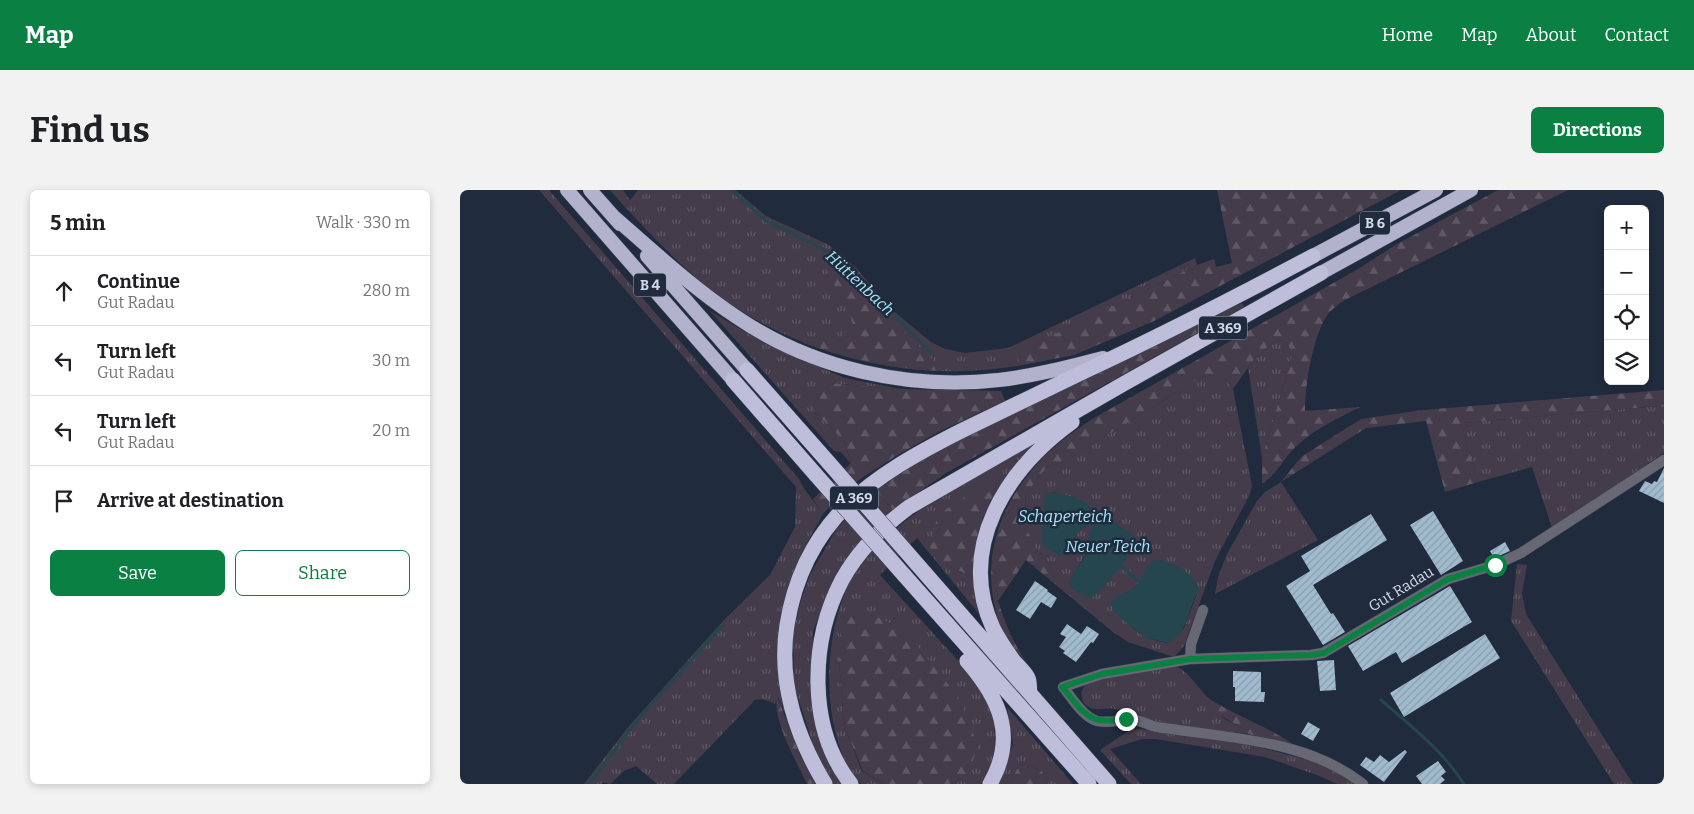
<!DOCTYPE html>
<meta charset="utf-8">
<style>
:root{--surface:#fff;--page:#f2f2f2;--text:#202124;--muted:#757577;--line:#e0e0e0;--accent:#0b8043}
body{margin:0;font-family:Bitter,serif;background:var(--page);color:var(--text)}
.controls{position:absolute;right:15px;top:15px;display:grid;overflow:hidden;border-radius:8px;box-shadow:0 2px 8px #0003}
.controls button{width:45px;height:45px;display:grid;place-items:center;padding:0;border:0;border-bottom:1px solid var(--line);background:var(--surface);color:var(--text);font:25px sans-serif}
.stop{position:absolute;width:15px;height:15px;margin:-11px;border:4px solid #0b8043;border-radius:50%;background:#fff}
.stop.end{background:#0b8043;border-color:#fff;box-shadow:0 1px 5px #0008}
.list{margin:0;padding:0;list-style:none}
h2{display:flex;justify-content:space-between;align-items:center;height:65px;margin:0;padding:0 20px;font-size:21px}
h2 small{font-size:16px;font-weight:400;color:var(--muted)}
.list li{display:grid;grid-template-columns:32px 1fr auto;gap:15px;align-items:center;box-sizing:border-box;height:70px;padding:0 20px;border-top:1px solid var(--line)}
.list b{display:block;font-size:19px;white-space:nowrap}
.list p{margin:0;font-size:16px;white-space:nowrap;color:var(--muted)}
.list em{font-size:16px;font-style:normal;color:var(--muted)}
.actions{display:flex;gap:10px;padding:15px 20px}
.actions a{flex:1;padding:11px 0;border:1px solid var(--accent);border-radius:8px;text-align:center;font-size:18px;color:var(--accent)}
.actions .main{background:var(--accent);color:#fff}
.icon{flex:none;width:28px;height:28px;fill:none;stroke:currentColor;stroke-width:2;stroke-linecap:round;stroke-linejoin:round}
.map{position:relative;flex:none;width:1204px;height:594px;overflow:hidden;border-radius:8px}
header{display:flex;align-items:center;gap:30px;box-sizing:border-box;height:70px;padding:0 25px;background:var(--accent);color:#fff}
header strong{font-size:24px}
nav{display:flex;gap:28px;margin-inline-start:auto;font-size:18px}
.intro{display:flex;align-items:center;justify-content:space-between;box-sizing:border-box;height:120px;padding:0 30px}
h1{margin:0;font-size:35px}
.button{padding:12px 22px;border-radius:8px;background:var(--accent);color:#fff;font-size:18px;font-weight:700}
main{display:flex;gap:30px;padding:0 30px}
aside{flex:1;background:var(--surface);border-radius:8px;box-shadow:0 2px 8px #0003}
.map>svg:first-child{display:block}
.grass{fill:url(#grass-tufts);fill-rule:evenodd}
.forest{fill:url(#forest-firs)}
.water{fill:#25464e}
.lines{fill:none;stroke-linecap:round;stroke-linejoin:round}
.stream{stroke:#25464e;stroke-width:3}
.building{fill:url(#building-hatch)}
.minor-casing{stroke:#3d4759;stroke-width:11}
.trunk-casing{stroke:#3d4759;stroke-width:15}
.motorway-casing{stroke:#3d4759;stroke-width:16}
.minor{stroke:#686874;stroke-width:10}
.trunk{stroke:#b2b2cc;stroke-width:14}
.motorway{stroke:#bebeda;stroke-width:15}
.motorway-bridge-casing{stroke:#3d4759;stroke-width:16;stroke-linecap:butt}
.motorway-bridge{stroke:#bebeda;stroke-width:15}
.route{stroke:#0b8043;stroke-width:6}
.labels{text-anchor:middle;dominant-baseline:central;stroke-width:5;stroke-linejoin:round;paint-order:stroke}
.shield{fill:#202b3e;stroke:#9da6b5;stroke-width:1}
.shield-label{font-size:14px;font-weight:bold;fill:#d3dbe8}
.street-label{font-size:15px;fill:#d3dbe8;stroke:#202b3e}
.water-label{font-size:16px;font-style:italic;fill:#a4e7f8;stroke:#202b3e}
</style>
<header>
<strong>Map</strong>
<nav><a>Home</a><a>Map</a><a>About</a><a>Contact</a></nav>
</header>
<div class="intro"><h1>Find us</h1><a class="button">Directions</a></div>
<main>
<aside>
<h2>5 min<small>Walk · 330 m</small></h2>
<ul class="list">
<li><svg class="icon" aria-label="ahead" viewBox="0 0 24 24"><path d="M12 20V5M6 11l6-6 6 6"/></svg><div><b>Continue</b><p>Gut Radau</p></div><em>280 m</em></li>
<li><svg class="icon" aria-label="left" viewBox="0 0 24 24"><path d="M17 20v-9H6M10 6l-5 5 5 5"/></svg><div><b>Turn left</b><p>Gut Radau</p></div><em>30 m</em></li>
<li><svg class="icon" aria-label="left" viewBox="0 0 24 24"><path d="M17 20v-9H6M10 6l-5 5 5 5"/></svg><div><b>Turn left</b><p>Gut Radau</p></div><em>20 m</em></li>
<li><svg class="icon" aria-label="arrive" viewBox="0 0 24 24"><path d="M6 21V4h12l-3 4 3 4H6"/></svg><div><b>Arrive at destination</b></div></li>
</ul>
<div class="actions"><a class="main">Save</a><a>Share</a></div>
</aside>
<div class="map">
<svg width="1204" height="594" viewBox="0 0 1204 594">
<defs>
<pattern id="grass-tufts" width="24" height="20" patternUnits="userSpaceOnUse" patternTransform="scale(1.25)"><rect width="24" height="20" fill="#443c4b"/><path d="M3 7l-1-3M5 7V3M7 7l1-3M15 17l-1-3M17 17v-4M19 17l1-3" fill="none" stroke="#5e5865"/></pattern>
<pattern id="forest-firs" width="22" height="20" patternUnits="userSpaceOnUse" patternTransform="scale(1.25)"><rect width="22" height="20" fill="#443c4b"/><path d="M5 1l3.5 6h-7zM16 11l3.5 6h-7z" fill="#5e5865"/></pattern>
<pattern id="building-hatch" width="6" height="6" patternUnits="userSpaceOnUse" patternTransform="scale(1.25)"><rect width="6" height="6" fill="#a1bbce"/><path d="M-1 1l2-2M0 6l6-6M5 7l2-2" fill="none" stroke="#889dac"/></pattern>
</defs>
<rect width="100%" height="100%" fill="#202b3e"/>
<path class="grass" d="M79 0H89L339 289C345 302 355 312 363 324L342 362 320 429 319 447 322 505 326 526 318 507 315 514 303 509 295 510 214 594H197L176 576 164 581 150 594 143 592 141 594H124L170 535 263 431 310 385 335 337 336 297Z
M178 0H275L306 26 367 54 379 62 398 80 432 120 471 152 485 159 505 163 548 158 735 68 737 75 555 164 563 175C458 194 346 169 259 106 224 80 195 49 165 17Z
M250 121 304 153 385 188 441 199 370 193 350 217 385 252 391 274 381 262 374 261Z
M817 149 828 153 832 167 802 268 788 178 795 168Z
M750 185H760L767 191 773 199 792 296 790 304 755 371 724 456 714 467 668 452 653 442 596 395 590 376 575 357 564 334 566 304 586 278 607 270 736 190ZM593 302C608 307 628 309 635 324 630 337 625 333 618 342 613 351 614 356 606 364L582 351 584 336ZM627 352V407L613 398 609 393 625 365ZM680 392 737 404 724 438 708 453C677 448 668 436 653 411L674 398Z
M1199 216 1204 217V263L1092 338 1072 277 1018 292 1001 233Z
M584 248 534 309 522 330 543 282 480 372 513 387 519 424 457 348 420 385 514 488 534 527 535 564 526 589 521 594H492L509 583 379 470 384 536 402 581 424 594H401C397 588 391 583 387 576 383 570 382 562 379 555 362 502 367 431 395 382 408 361 441 334 461 319Z
M821 292 858 350 755 404 758 387 767 364 797 311 805 302Z
M416 300 433 320 396 358 378 381 353 441 352 508 365 563 383 594H373L355 561 334 495 333 443 341 410 350 385 377 338Z
M1057 374 1067 375 1062 403 1066 424 1173 594H1154L1051 431Z
M716 476C730 483 737 497 748 508L744 510 763 528 782 538 789 544C759 540 727 539 697 532 683 528 670 522 656 519 646 516 637 523 627 516 619 510 620 498 628 493 631 491 635 490 639 489Z
M547 517 613 594H588L582 581 562 571 549 594H539L553 554Z
M681 539 720 546 769 551 810 560 848 570 874 581 894 594H877L857 585 805 567 696 549H682L650 559 681 594H671L640 560 670 540Z"/>
<path class="forest" d="M150 0H163L170 10 165 17Z
M757 0H941L694 131 614 165 563 175 554 164 737 75 754 69 756 77 772 73Z
M1038 0H1108L883 111C878 115 872 119 868 124 853 144 845 196 845 221L900 217C879 228 856 238 839 254 824 266 819 283 802 294V268L832 167 828 153 817 149 795 168 773 199 767 191 760 185H750L736 190 607 270 586 278 566 304 564 333 575 357 590 376 596 395 566 370 538 411C545 433 553 452 566 472 556 461 547 451 541 438 537 431 536 421 534 413 523 361 543 311 578 273 594 255 614 241 634 228L898 79 937 54Z
M373 70C396 89 415 112 435 134 451 150 469 163 482 181 432 179 390 169 343 153L361 147 377 149 393 136 389 120 365 79Z
M782 113 784 117 486 283 433 320 416 300 475 261Z
M370 193 441 199 541 201 545 211 480 241 436 266 403 287 381 304 363 324 353 309 391 273 385 252 350 217Z
M1204 200V217L1199 216 1001 233 1018 292 985 302 966 231 906 238 821 292 841 267 901 229 963 220Z
M544 280 522 330 513 387 480 372 469 356 478 325Z
M404 421 445 440 498 507 518 555 509 583 492 594H424L403 581 384 536 379 470 381 431Z
M317 506 340 565 356 594H348L346 592C336 570 312 530 317 506Z
M748 508C777 527 811 537 840 559L789 544 782 538 744 516V510Z
M562 571 582 581 588 594H549Z"/>
<path class="water" d="M590 302C605 304 628 309 635 324L632 332 620 340 615 347 613 358 606 364 599 365 587 359 582 351 585 305Z
M648 328 673 345 675 348C670 371 650 389 635 406 626 410 614 401 609 393 613 383 621 375 625 366 630 351 626 332 648 328Z
M695 370C711 370 734 383 739 399 738 403 735 406 734 410 727 427 726 443 708 453L684 447 662 429 653 420 651 414C656 404 669 403 677 395 685 387 683 376 695 370Z"/>
<g class="lines">
<path class="stream" d="M271 0 306 31 362 58 381 71 471 163
M612 352 629 359
M659 374 683 395
M921 510C951 536 982 560 1004 594
M129 594 180 527 263 435"/>
</g>
<path class="building" d="M1204 278V313L1179 301 1185 291 1192 294 1194 291 1197 292Z
M973 321 1003 371 981 385 950 335Z
M911 324 927 350 853 395 871 424 873 423 885 442 863 455 826 396 850 381 841 366Z
M1045 352 1050 361 1034 368 1030 361Z
M575 391 588 400 587 401 597 408 591 418 581 412 570 429 556 420Z
M990 396 1012 432 942 473 936 462 903 481 888 456Z
M607 434 621 444 627 436 639 444 633 453 631 452 616 472 603 463 605 461 599 457 606 447 600 444Z
M1025 444 1040 468 944 527 930 503Z
M874 470 876 500 860 501 857 471Z
M773 481 801 482V502H805L804 512 775 511V497H773Z
M848 532 860 539 853 551 841 544Z
M945 560 947 562 924 592 900 575 906 567 914 572 920 565 929 572Z
M978 571 986 582 981 586 985 590 980 594H962L956 586Z"/>
<g class="lines">
<defs>
<path id="minor" d="M730 469 731 454 743 420
M903 594C848 551 777 549 712 539 706 538 699 538 693 536 687 534 681 531 675 530 663 529 649 534 637 531 623 527 612 508 603 497L642 484 730 469 851 465 863 463 988 389 1035 375 1061 363 1204 270"/>
<path id="trunk" d="M107 0 273 190
M130 0 160 34
M154 27C194 62 234 99 278 128 353 179 449 200 539 190 574 186 608 177 643 168
M187 66 287 180
M853 66 976 0
M861 83 1011 0"/>
<path id="motorway" d="M287 180 369 273
M273 190 356 285
M457 374 649 594
M444 385 629 594
M507 471C540 509 557 547 530 594
M570 503C569 499 570 492 568 488 565 482 558 476 553 470 546 460 539 450 533 438 496 357 547 279 612 232
M365 594C336 546 318 492 327 435 344 329 412 286 501 241 542 221 584 201 625 181 702 145 778 106 853 66
M391 594C347 538 350 451 382 390 398 361 422 337 449 317L665 193 861 83"/>
</defs>
<use href="#minor" class="minor-casing"/>
<use href="#trunk" class="trunk-casing"/>
<use href="#motorway" class="motorway-casing"/>
<use href="#minor" class="minor"/>
<use href="#trunk" class="trunk"/>
<use href="#motorway" class="motorway"/>
<defs>
<path id="motorway-bridge" d="M369 273 457 374
M356 285 444 385"/>
</defs>
<use href="#motorway-bridge" class="motorway-bridge-casing"/>
<use href="#motorway-bridge" class="motorway-bridge"/>
</g>
<g class="lines">
<path class="route" d="M666 529C627 536 625 523 602 497L642 484 730 469 851 465 864 463 988 389 1035 375"/>
</g>
<g class="labels">
<g class="shield">
<rect x="900" y="21.5" width="30" height="23" rx="4"/>
<rect x="174" y="83.5" width="32" height="23" rx="4"/>
<rect x="739" y="126.5" width="48" height="23" rx="4"/>
<rect x="370" y="296.5" width="48" height="23" rx="4"/>
</g>
<g class="shield-label">
<text x="915" y="33">B 6</text>
<text x="190" y="95">B 4</text>
<text x="763" y="138">A 369</text>
<text x="394" y="308">A 369</text>
</g>
<g class="street-label">
<text transform="translate(941 399) rotate(-31)">Gut Radau</text>
</g>
<g class="water-label">
<text transform="translate(400 93) rotate(43)">Hüttenbach</text>
<text x="605" y="326">Schaperteich</text>
<text x="648" y="356">Neuer Teich</text>
</g>
</g>
</svg>
<div class="controls">
<button>+</button>
<button>−</button>
<button><svg class="icon" aria-label="locate" viewBox="0 0 24 24"><circle cx="12" cy="12" r="6"/><path d="M12 2v4M12 18v4M2 12h4M18 12h4"/></svg></button>
<button><svg class="icon" aria-label="layers" viewBox="0 0 24 24"><path d="M12 4l9 5-9 5-9-5zM3 14l9 5 9-5"/></svg></button>
</div>
<div class="stop" style="left:1035px;top:375px"></div>
<div class="stop end" style="left:666px;top:529px"></div>
</div>
</main>
